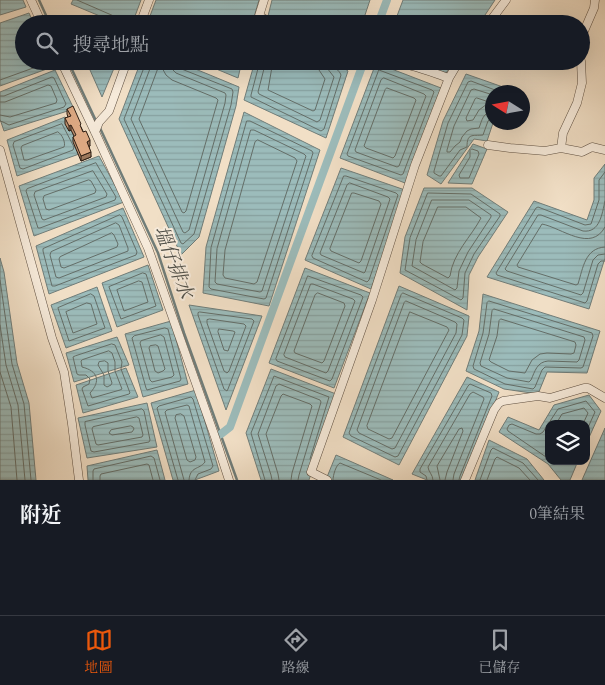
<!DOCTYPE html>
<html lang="zh-TW">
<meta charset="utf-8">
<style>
:root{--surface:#171b24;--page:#242831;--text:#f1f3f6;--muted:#9ea1a6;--line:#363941;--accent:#ea580c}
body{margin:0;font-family:"EB Garamond","Noto Serif TC",serif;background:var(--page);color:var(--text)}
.controls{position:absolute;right:15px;bottom:15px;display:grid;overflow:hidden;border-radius:10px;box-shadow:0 5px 20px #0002}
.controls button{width:45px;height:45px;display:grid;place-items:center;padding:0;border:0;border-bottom:1px solid var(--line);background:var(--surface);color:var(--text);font:25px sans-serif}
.compass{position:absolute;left:485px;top:85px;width:45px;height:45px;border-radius:50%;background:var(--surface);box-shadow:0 5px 20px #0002;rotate:281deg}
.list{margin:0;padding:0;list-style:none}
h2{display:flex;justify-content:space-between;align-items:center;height:65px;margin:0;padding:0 20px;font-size:21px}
h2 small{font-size:16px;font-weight:400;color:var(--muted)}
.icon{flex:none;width:28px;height:28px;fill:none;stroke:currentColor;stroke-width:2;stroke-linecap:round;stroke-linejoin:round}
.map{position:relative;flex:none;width:605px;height:480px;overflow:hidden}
.search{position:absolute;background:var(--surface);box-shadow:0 5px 20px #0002;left:15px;right:15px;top:15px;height:55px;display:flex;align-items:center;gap:12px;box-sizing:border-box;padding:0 18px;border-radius:28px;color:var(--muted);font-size:19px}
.sheet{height:135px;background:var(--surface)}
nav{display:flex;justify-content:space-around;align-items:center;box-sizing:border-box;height:70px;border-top:1px solid var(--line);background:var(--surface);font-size:14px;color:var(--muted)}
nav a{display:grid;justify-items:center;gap:2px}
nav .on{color:var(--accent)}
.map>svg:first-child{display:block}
.water{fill:url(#water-rules);stroke:#707d79}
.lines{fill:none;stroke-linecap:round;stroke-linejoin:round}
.shore{stroke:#646e68;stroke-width:1}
.stream{stroke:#707d79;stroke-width:2.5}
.canal{stroke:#9cbcbb;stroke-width:8}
.minor-casing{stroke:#5e4f41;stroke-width:9}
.minor{stroke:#f6eada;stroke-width:8}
.wall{fill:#bf9272;stroke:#2d1f15}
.shaded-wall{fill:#9b775c;stroke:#2d1f15}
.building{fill:#deaa84;stroke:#2d1f15}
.labels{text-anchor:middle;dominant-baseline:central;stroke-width:4;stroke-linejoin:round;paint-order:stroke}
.water-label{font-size:19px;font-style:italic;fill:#4e4e47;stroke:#f6eada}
</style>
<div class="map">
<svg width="605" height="480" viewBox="0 0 605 480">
<defs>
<pattern id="water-rules" width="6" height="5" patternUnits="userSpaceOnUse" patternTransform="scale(1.25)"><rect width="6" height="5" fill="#9cbcbb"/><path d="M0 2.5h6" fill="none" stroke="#87a1a0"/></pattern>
</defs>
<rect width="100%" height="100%" fill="#f1dfc6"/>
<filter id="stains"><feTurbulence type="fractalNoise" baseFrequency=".004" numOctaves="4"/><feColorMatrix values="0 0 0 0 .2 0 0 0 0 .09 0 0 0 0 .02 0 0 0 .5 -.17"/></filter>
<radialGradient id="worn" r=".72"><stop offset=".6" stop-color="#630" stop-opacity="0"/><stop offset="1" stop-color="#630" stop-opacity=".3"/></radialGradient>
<path class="water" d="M0 0H23L26 7 0 15Z
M73 0H141L132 24H119L71 4Z
M156 0H259L252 24H147Z
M272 0H370L362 24H266Z
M403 0H495L479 24H394Z
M29 13 34 24H24V61H53L55 66 0 86V23Z
M86 61H117L102 97Z
M141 61H176L239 87 236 106 199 237 181 255 119 119Z
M197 61H242L238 78Z
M255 61H334L348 71 326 138 244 100Z
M398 61H454L445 75Z
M376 63 441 88 405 183 340 158Z
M55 70 74 109 4 131 0 119V92Z
M466 74 503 87 502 92H492L493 123 487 141 474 139 441 184 427 175 443 121Z
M244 112 320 150 269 306 203 293 206 247Z
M65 117 82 153 17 176 7 140Z
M473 144 487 149 472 184 448 183Z
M99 156 124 202 34 236 19 186Z
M605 164V258L589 309 487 277 534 201 587 220 594 200V178Z
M341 168 405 190 371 289 305 260Z
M424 188H472L508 212 478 257 469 275 467 310 400 273 405 237Z
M123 208 144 257 49 294 36 246Z
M0 258 4 272 17 363 29 403 36 480H0Z
M148 265 163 310 117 327 102 283Z
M305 268 370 293 334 388 269 363Z
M399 286 469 316 467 336 399 465 343 437Z
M97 287 112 331 66 348 51 305Z
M483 294 600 331 587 373 547 372 538 394 504 389 466 371 479 331Z
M189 305 262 316 226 410Z
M171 321 188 384 143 397 125 334Z
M117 337 129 365 74 382 66 353Z
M126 368 138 397 83 413 76 385Z
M271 369 336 394 309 480H261L246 433Z
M467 377 499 392 464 480H427L412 474Z
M196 390 219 471 195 480H173L151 403Z
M589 395 601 411 586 444V424H549V461H578L570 480H561L548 464 499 432 508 417 539 430 554 405Z
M147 403 157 447 87 458 78 418Z
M605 428V480H582Z
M489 440 527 459 544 480H475Z
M157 450 165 480H88L87 466Z
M336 455 393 480H332L327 477Z"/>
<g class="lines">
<path class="shore" d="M77 0 116 17 118 20 119 24
M145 61V65L124 119 181 243 183 244 194 234 231 105 233 92 232 89 179 68 176 65V61
M151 61V66L131 119 183 232 185 233 189 230 225 103 226 95 225 93 176 73 171 68 170 61
M260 61 251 95V97L321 131 324 129 341 75C339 69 332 68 332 61
M266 61 258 92 259 94 317 122 320 120 334 77 327 68 326 61
M273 61 268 90 313 111 315 110 325 79 319 70 318 61
M161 66 166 75 172 80 216 98 218 100 186 211 184 213 182 212 139 119 158 68Z
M379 70 432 90 434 92 403 174 401 175 348 156 347 154 378 72Z
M384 78 424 94 426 96 399 166 397 167 356 152 355 150 381 80Z
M0 80 47 63 49 61
M387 88 414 98 416 100 395 156 393 158 366 148 364 146 385 90Z
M0 96H4L52 77 54 78 66 104 64 107 9 125 3 122 0 121
M492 97 490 94 474 89 471 90 454 126 447 150V152H450L455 146 460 142 462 137 467 131 471 129 479 128C482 120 483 113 492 111
M477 98 486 101 487 104 479 110 473 120 467 121 466 118 475 99Z
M0 102H5L48 85 51 86 57 100 56 103 10 117 0 115
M492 118 488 121 483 135C472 136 467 133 467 147L460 150 441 176H439L434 173V171L448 123 468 82 471 81 495 90 497 92
M247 121H250L312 151 313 153 266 298 264 299 211 289 209 287 211 248Z
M62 124 74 147 73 150 23 169 20 168 13 145 14 142Z
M251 130H254L304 154 306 156 262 291 260 292 217 284 215 282 217 249Z
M58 132C62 134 66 143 64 147L27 160H24L21 148 22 146Z
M258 140 295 158 297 161 257 282 254 284 225 278 223 275 225 250 255 142Z
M472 149 478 151 479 154 469 178H460L459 175 470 157V151Z
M96 163 116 197 115 200 40 228H38L26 191 27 189Z
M93 171 107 194 106 197 44 220 42 219 34 195 35 192Z
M605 172 599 180V200L591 224 585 225 538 207 536 208 496 273 497 275 585 303 587 301 598 264 601 261H605
M344 176H346L396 193 398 195 369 280 367 282 313 258 312 256Z
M89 180 91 181 96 190 95 193 49 210 46 209 43 199 44 196Z
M350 183 388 197 390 199 365 272 364 273 321 255 320 253 347 185Z
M352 193H354L379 201 381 204 361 261 359 263 331 251 330 249Z
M428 193 471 194 500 214V216L474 254 465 273 463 298 461 300 405 270 410 238Z
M432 200H469L491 215V217L468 252 459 271 457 288 455 290 412 266 416 240Z
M605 201C602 214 600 233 583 231L541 215H538L505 269 507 271 581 295 583 293 593 260 598 255 605 254
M438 207H466L481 218C471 237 453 253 450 276L448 278 422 264 420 262 423 242Z
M120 215 122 217 137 252 136 255 55 286H52L43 251V249Z
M116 223 119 225 128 248V251L59 278 56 277 50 255 51 252Z
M605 227C591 253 562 228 542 224L517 265 518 267 576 285 578 284C583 268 585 248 605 247
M112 233 114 235 118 244 117 247 64 268 61 267 59 259 60 257Z
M143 273 146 274 156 306 121 319 109 287Z
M308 276 361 295 363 297 332 379 330 381 277 361 276 359Z
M0 280 12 364 24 404 31 480
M139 281 142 282 148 302 124 311 117 290Z
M311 284H313L353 299 355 301 328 371 326 373 285 357 284 355Z
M318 293 344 303 345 306 324 361 322 363 295 353 294 351 315 295Z
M403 293 462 318 464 320 462 335 398 456 395 457 351 436 349 433 401 295Z
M91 294 94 296 105 328 69 341 58 308Z
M406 301 455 322 457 324 456 333 395 448 392 449 359 433 357 430 404 303Z
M489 301 592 333 593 336 583 367 581 368 545 367 542 370 535 387 533 389 505 384 474 369 473 366 483 333 487 303Z
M87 303 91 304 97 324 73 333 66 312Z
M494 309 584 337 585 340 579 360 577 362 548 361C537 362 535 371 531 380L529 382 507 378 481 366 480 363 489 334 492 311Z
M200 312 252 319 254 321 228 389 227 391 224 389 198 315V313Z
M410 312 447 327 449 330 392 438 389 439 368 429 367 426Z
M210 319 244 324 246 326 229 371 227 373 224 371 207 323V320Z
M501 319 575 342 576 345 574 353 571 354 547 353 540 354 532 360 525 373 509 371 491 362 489 360 497 336 499 321Z
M0 325 6 365 18 405 25 480
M165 328 168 329 181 379 180 381 147 390 146 388 132 338 134 336Z
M219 329 233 331 235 332 228 351 224 350 218 332Z
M161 335 164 337 174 375 172 377 152 382 150 380 140 343 141 341Z
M112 344 115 345 122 362 121 369 130 393 129 394 88 406 82 389 83 387 89 384 90 379 86 375H79L77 374 73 357 75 356Z
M156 345 158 346 165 369 163 371 158 373 155 371 149 348 150 346Z
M109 351 112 353 115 362V371L122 389 120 390 92 398 90 393C101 381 98 371 82 367L81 361 82 360Z
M105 361 108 363V371L112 383 111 385 107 387 104 385V375L98 365 99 362Z
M0 372 11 407 17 480
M142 409 144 411 150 440 149 442 94 452 91 451 85 425V422Z
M181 414 184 416 196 457 195 460 190 462 187 460 175 418 176 415Z
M137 417 139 418 143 435 142 437 98 445 96 444 92 429 93 427Z
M556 424 562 414 584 408 588 413 583 424
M131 426 133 427 134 429 132 432 112 435 109 433 111 430Z
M549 459 508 431 507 429 509 425 512 424 536 434H540L543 432 558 409 586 401 595 412 586 432
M93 480V471L94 469 151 456 154 458 160 480
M100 480V476L101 474 147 464 149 465 153 480
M178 480 157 408 159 406 191 397 193 399 213 466 211 469 198 474 195 480
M184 480 165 412 167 410 187 405 189 406 205 462C199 470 190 466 189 480
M265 480 251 433 274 376 329 397 310 459
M272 480 271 475 258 434 276 386 279 384 320 400 321 402 299 475 298 480
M279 480 278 474 266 434 281 396 283 394 310 404 312 406 292 473 291 480
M333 480C333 475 336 465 340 463L381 480
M427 480 426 476 420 472V469L468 386 470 384 491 393 492 396 460 476 459 480
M433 480C433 475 428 471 428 467L470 394 473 392 483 397 484 399 454 474 453 480
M440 480 437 466 459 429 462 428 463 431 447 472 445 480
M480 480 491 450 493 448 523 463 538 480
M487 480 495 459 497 457 519 468 530 480"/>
<path class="stream" d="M39 0 50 24
M68 61 97 123
M100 128 158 253 184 333 237 480"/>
<path class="canal" d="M378 24 387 0
M221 434 230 427 364 61"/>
<defs>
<path id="minor" d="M31 0 42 24
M264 0 259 16 274 24
M140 24 149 0
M488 24 506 0
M581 38 594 8 595 0
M61 61 95 132 148 248 215 437 229 480
M365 61C374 64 384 61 393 62 412 64 431 72 449 78
M95 132 99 122 109 111 127 61
M488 145 510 148 545 151 561 148 582 152 592 147 605 150
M561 148 563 133 577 103 582 83 581 61
M0 150 52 338 64 372 72 424 79 480
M327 480 311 472 372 300 415 165 449 78 459 61
M465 480 494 410 499 403 503 401 538 396 550 398 584 388H588L605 398"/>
</defs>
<use href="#minor" class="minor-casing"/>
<use href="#minor" class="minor"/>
</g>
<path class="wall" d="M67 109 81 127 90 146H89L91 157 81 161 73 142V137L74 136 71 130 69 131 65 124V118L68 117 67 114Z"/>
<path class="shaded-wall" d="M71 125V130L69 131V126Z
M90 140V146L87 147V142Z
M91 152V157L81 161V156Z"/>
<path class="building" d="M73 106 81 124 80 125 83 132 86 131 90 140 87 142 91 152 81 156 73 137 76 135 71 125 69 126 65 118 71 116 67 109Z"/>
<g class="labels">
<g class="water-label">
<text transform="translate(174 262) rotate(69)">塭仔排水</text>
</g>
</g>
<rect width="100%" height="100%" filter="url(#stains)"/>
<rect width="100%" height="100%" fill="url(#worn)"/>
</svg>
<div class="controls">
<button><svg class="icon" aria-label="layers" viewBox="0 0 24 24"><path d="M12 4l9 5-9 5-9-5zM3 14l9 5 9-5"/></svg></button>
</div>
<svg class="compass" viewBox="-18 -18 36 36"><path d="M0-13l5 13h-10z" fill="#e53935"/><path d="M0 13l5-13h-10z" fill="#9ea1a6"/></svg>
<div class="search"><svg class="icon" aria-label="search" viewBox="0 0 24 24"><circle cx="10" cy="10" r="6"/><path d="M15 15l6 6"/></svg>搜尋地點</div>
</div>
<section class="sheet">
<h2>附近<small>0筆結果</small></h2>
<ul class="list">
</ul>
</section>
<nav>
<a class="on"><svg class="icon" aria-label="map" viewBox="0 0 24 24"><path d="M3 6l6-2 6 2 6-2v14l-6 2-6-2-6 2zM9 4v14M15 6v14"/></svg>地圖</a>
<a><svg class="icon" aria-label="directions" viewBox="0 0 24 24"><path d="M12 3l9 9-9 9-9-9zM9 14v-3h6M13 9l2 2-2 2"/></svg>路線</a>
<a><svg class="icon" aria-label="saved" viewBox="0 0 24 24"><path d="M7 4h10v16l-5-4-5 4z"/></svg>已儲存</a>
</nav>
